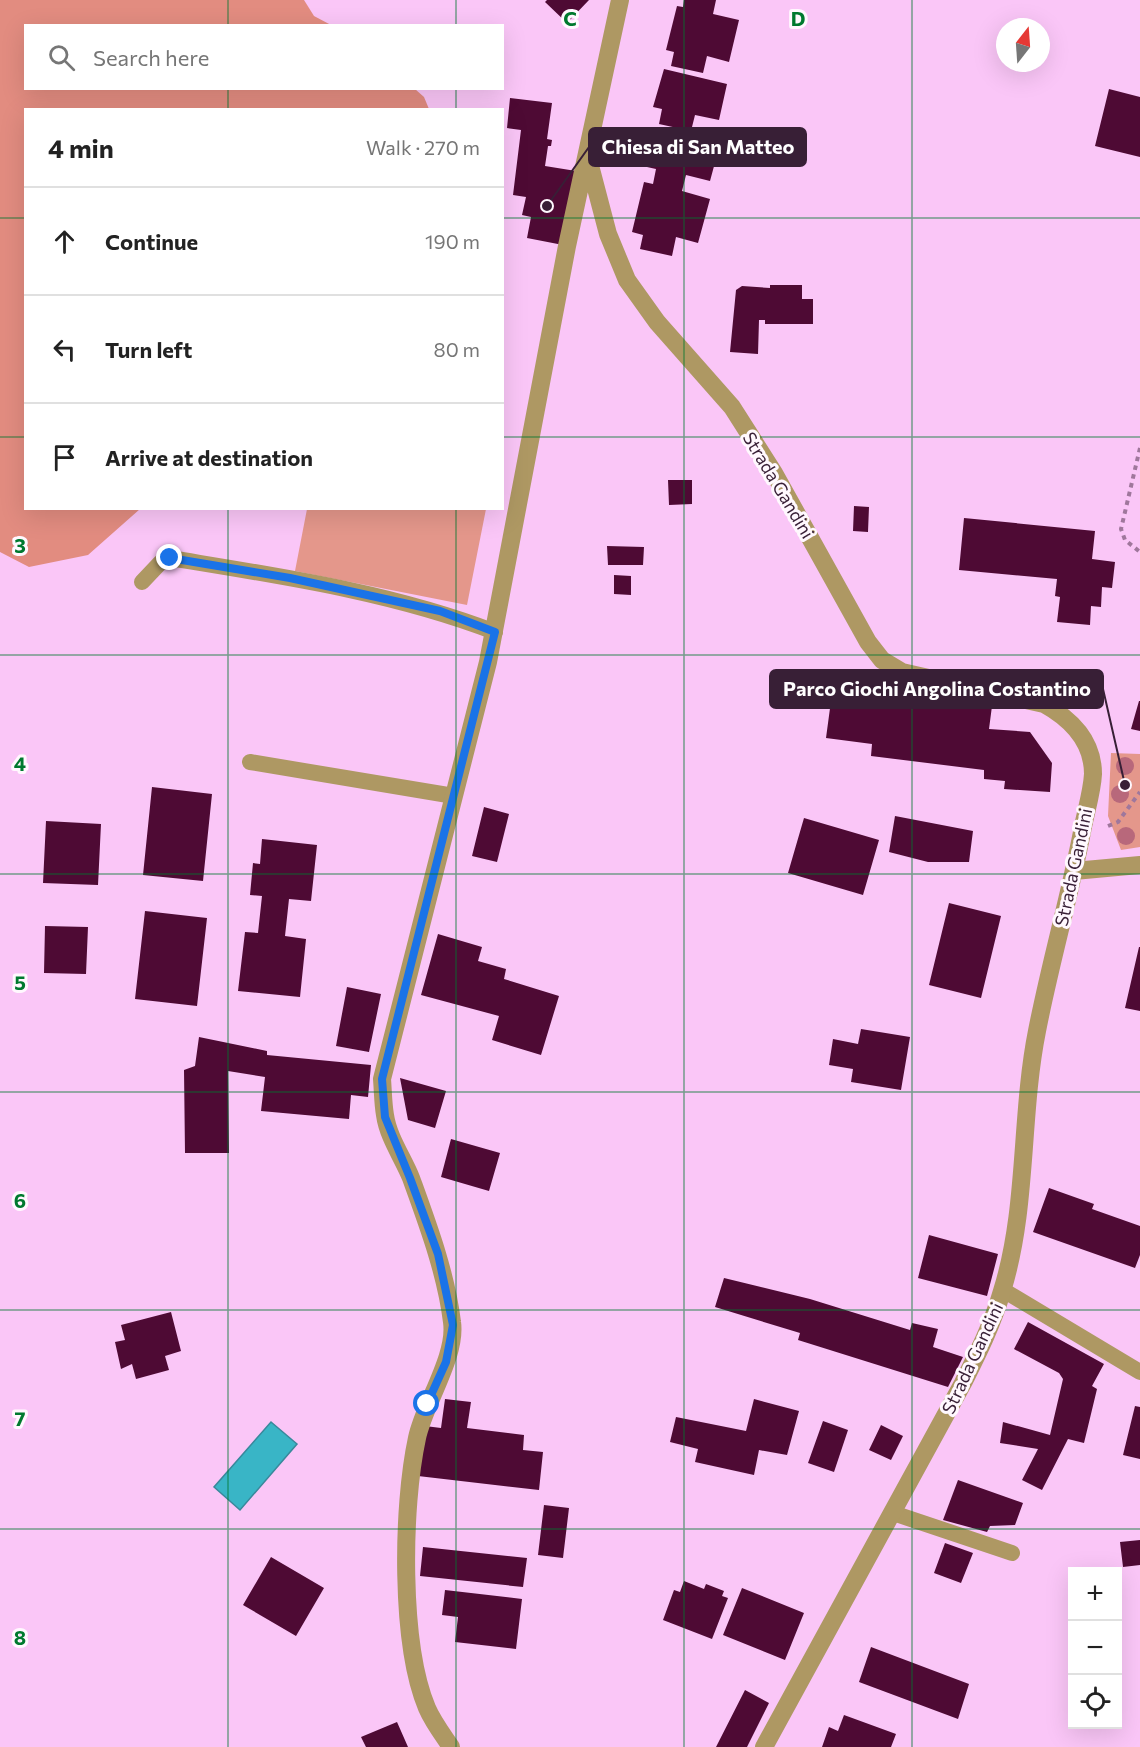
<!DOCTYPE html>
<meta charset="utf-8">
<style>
:root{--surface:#fff;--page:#f6f6f6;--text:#222;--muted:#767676;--line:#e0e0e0}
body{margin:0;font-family:Commissioner,sans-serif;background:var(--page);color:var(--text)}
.controls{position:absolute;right:18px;bottom:18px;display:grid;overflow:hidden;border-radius:0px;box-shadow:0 6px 24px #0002}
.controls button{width:54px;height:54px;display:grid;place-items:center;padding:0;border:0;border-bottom:2px solid var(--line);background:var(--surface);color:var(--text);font:30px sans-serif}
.compass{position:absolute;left:996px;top:18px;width:54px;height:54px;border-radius:50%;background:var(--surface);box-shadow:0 6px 24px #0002;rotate:17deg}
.stop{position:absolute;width:18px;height:18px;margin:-14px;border:4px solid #1a73e8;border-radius:50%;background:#fff}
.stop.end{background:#1a73e8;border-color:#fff;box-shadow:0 2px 6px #0008}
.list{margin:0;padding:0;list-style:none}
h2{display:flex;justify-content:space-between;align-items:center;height:78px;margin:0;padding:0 24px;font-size:26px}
h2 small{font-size:20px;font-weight:400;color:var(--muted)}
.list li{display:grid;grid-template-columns:39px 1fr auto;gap:18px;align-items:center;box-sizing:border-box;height:108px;padding:0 24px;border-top:2px solid var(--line)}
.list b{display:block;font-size:22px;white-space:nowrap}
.list em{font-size:20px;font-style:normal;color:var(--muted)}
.icon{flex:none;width:33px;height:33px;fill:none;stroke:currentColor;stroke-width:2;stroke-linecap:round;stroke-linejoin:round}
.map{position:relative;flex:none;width:1140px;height:1747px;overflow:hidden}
.search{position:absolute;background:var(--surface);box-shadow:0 6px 24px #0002;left:24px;top:24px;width:480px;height:66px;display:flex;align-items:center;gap:15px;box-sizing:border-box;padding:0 21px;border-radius:0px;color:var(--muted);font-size:22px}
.panel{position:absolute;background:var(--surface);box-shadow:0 6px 24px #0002;left:24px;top:108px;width:480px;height:402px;border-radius:0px}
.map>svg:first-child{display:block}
.green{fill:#e4978b}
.forest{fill:#e28c80}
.water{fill:#39b5c6;stroke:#39889b;stroke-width:1.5}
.building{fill:#4e0a34}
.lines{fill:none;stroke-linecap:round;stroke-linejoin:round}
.path{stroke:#9f779c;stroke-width:4;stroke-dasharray:4.5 4.5;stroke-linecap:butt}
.lane{stroke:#ae9863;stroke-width:16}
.street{stroke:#ae9863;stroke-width:18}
.tree{fill:#b8687b}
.route{stroke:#1a73e8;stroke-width:8}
.grid{fill:none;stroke:#00792f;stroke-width:1.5;stroke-opacity:0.55}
.labels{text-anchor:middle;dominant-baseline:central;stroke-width:6;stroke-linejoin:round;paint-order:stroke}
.street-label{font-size:18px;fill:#381f36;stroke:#fff8fe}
.grid-label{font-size:20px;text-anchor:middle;font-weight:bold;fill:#00792f;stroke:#fff8fe;stroke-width:6;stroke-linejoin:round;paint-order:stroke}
.leader{fill:none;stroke:#381f36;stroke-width:2}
.callout-dot{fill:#381f36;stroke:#fff8fe;stroke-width:2}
.callout{fill:#381f36;stroke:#381f36;stroke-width:2}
.callout-label{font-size:20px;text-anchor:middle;font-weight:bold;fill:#fff}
</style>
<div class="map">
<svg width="1140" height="1747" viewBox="0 0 1140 1747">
<rect width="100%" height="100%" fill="#fac6f7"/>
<path class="green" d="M307 509H486L467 605 295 571Z
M1111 753 1140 754V847L1121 850 1108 816Z"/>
<path class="forest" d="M0 0H304L314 16 331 25 26 26V88L415 89 424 97 429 109 26 110V508L140 509 88 555 29 567 0 552Z"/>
<path class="water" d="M271 1422 297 1444 240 1510 214 1487Z"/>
<path class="building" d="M547 0H589L567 23 545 2Z
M684 0H716L713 14 739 20 729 62 707 56 703 73 671 66 674 52 666 50 677 6 683 7Z
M664 69 727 84 719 120 695 115 691 131 659 124 662 109 653 107Z
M1109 89 1140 97V157L1095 146Z
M510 98 552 103 547 139 552 140 551 146H548L545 166 576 171 563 245 527 238 531 217 522 215 526 197 513 195 521 130 507 128Z
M655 127 720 144 710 181 686 175 682 191 710 199 698 243 676 237 672 256 640 249 643 235 632 232 644 182 653 184 656 169 647 167Z
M770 285H802V299H813V324H765V320H759L758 354 730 352 736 290 742 286 770 288Z
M668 480H692V504L669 505Z
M854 506 869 507 868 532 853 531Z
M964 518 1095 531 1092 559 1115 562 1112 588 1102 587 1101 607 1091 606 1090 625 1057 622 1060 597 1055 596 1057 579 959 570Z
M607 546 644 547 643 565H608Z
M614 575 631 576V595L614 594Z
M833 686 992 706 989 729 1030 732 1052 763 1050 792 1004 789 1005 781 984 779V770L871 756 872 744 826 738Z
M1139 701H1140V731L1131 729Z
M152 787 212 794 203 881 143 875Z
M484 807 509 814 497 862 472 856Z
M895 816 973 831 969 862H928L889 852Z
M804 818 879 840 863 895 788 873Z
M46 821 101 824 98 885 43 883Z
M262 839 317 845 311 901 289 899 285 936 306 939 300 997 238 991 245 932 258 933 262 896 250 895 253 863 260 864Z
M949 903 1001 916 981 998 929 985Z
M145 911 207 918 197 1006 135 999Z
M45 926 88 927 86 974 44 973Z
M438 934 482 947 478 961 506 969 504 979 559 996 541 1055 492 1040 499 1016 421 995Z
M1139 947H1140V1011L1125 1008Z
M347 987 381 994 369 1052 336 1046Z
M861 1029 910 1037 901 1090 851 1082 853 1069 829 1065 833 1039 858 1044Z
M199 1037 267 1051V1055L371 1065 368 1097 351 1095 349 1119 261 1111 265 1077 228 1071 229 1153H185L184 1070 195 1066Z
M400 1078 446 1091 435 1128 408 1120Z
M451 1139 500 1153 489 1191 441 1177Z
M1049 1188 1094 1204 1092 1209 1140 1226V1255L1135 1268 1033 1232Z
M929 1235 998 1254 987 1296 918 1278Z
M724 1278 810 1299 910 1330 912 1323 938 1329 933 1347 963 1357 948 1387 798 1340 800 1333 715 1307Z
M171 1312 181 1351 165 1356 169 1370 136 1379 132 1364 121 1369 115 1342 125 1340 121 1325Z
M1028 1322 1104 1364 1092 1386 1097 1389 1084 1443 1068 1439 1042 1490 1022 1480 1038 1449 1000 1443 1003 1422 1050 1435 1063 1379 1059 1373 1014 1349Z
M445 1399 471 1402 467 1428 524 1435 523 1450 543 1452 539 1490 418 1476 425 1426 441 1428Z
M754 1399 799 1411 787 1455 759 1450 754 1475 695 1462 698 1449 670 1442 676 1417 746 1431Z
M1135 1406 1140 1407V1459L1123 1455Z
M823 1421 848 1430 834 1472 808 1463Z
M881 1425 903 1436 891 1460 869 1450Z
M958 1480 1023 1503 1015 1525 990 1526 987 1532 943 1520Z
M544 1505 569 1508 563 1558 538 1555Z
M1140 1540V1565L1123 1567 1120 1542Z
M945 1543 973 1553 961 1583 934 1573Z
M423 1547 527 1558 523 1587 420 1576Z
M271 1557 324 1588 296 1636 243 1605Z
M684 1581 704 1589 706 1584 724 1591 722 1596 728 1598 712 1639 663 1620 674 1590 680 1592Z
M742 1588 804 1613 785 1660 723 1635Z
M445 1590 522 1599 516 1649 455 1642 458 1617 442 1615Z
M871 1647 969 1684 958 1719 859 1682Z
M745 1690 769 1703 747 1747H716Z
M844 1715 896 1734 891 1747H822L829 1727 838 1731Z
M397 1722 408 1747H366L361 1737Z"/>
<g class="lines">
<path class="path" d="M1140 448 1121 529 1125 540 1140 552
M1108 826 1118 822 1140 792"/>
<path class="lane" d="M142 582 160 563 170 558C279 576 391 592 495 632
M250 762 454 796
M1003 1290 1140 1372
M893 1513 1012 1553"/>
<path class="street" d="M587 154 608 234 627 280 657 322 732 407 774 473 868 642 882 660 902 672 1044 704C1071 719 1093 741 1093 774 1092 793 1085 814 1082 832 1069 899 1050 964 1037 1031 1020 1116 1028 1208 1002 1291 993 1323 978 1353 963 1383L764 1747
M1074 871 1140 865
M451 1747C443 1735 433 1722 427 1708 400 1644 402 1507 417 1438 424 1404 457 1356 452 1322 446 1273 428 1225 411 1178 403 1158 388 1137 385 1115 383 1104 383 1091 382 1079L488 662 567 246 620 0"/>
</g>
<g class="tree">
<circle cx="1125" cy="766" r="9"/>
<circle cx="1120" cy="794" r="9"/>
<circle cx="1126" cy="836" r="9"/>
</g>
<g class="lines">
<path class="route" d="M170 558 290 578 440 611 495 632 382 1079 385 1117 410 1178 438 1254 453 1325 446 1362 427 1404"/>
</g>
<path class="grid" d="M228 0V26M456 0V26M684 0V1747M912 0V1747M228 88V110M456 88V110M0 218H26M502 218H1140M0 437H26M502 437H1140M228 508V1747M456 508V1747M0 655H1140M0 874H1140M0 1092H1140M0 1310H1140M0 1529H1140"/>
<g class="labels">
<g class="street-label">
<text transform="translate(779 485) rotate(59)">Strada Gandini</text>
<text transform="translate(1073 867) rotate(-78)">Strada Gandini</text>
<text transform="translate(972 1358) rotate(-65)">Strada Gandini</text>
</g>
</g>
<g class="grid-label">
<text x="570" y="26">C</text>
<text x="798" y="26">D</text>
<text x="20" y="553">3</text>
<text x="20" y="771">4</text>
<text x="20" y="990">5</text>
<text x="20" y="1208">6</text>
<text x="20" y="1426">7</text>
<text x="20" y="1645">8</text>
</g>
<path class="leader" d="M547 206L589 147M1125 785L1103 689"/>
<g class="callout-dot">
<circle cx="547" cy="206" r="6"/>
<circle cx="1125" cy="785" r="6"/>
</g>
<g class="callout">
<rect x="589" y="128" width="217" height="38" rx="6"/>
<rect x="770" y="670" width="333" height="38" rx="6"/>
</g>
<g class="callout-label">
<text x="698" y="154">Chiesa di San Matteo</text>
<text x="937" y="696">Parco Giochi Angolina Costantino</text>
</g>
</svg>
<div class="controls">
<button>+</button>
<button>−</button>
<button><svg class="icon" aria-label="locate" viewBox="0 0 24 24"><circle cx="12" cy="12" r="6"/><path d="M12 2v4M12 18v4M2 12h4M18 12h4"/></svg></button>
</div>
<svg class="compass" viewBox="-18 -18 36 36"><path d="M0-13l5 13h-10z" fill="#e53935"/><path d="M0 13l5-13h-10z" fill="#767676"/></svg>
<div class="stop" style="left:427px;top:1404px"></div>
<div class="stop end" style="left:170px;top:558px"></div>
<div class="search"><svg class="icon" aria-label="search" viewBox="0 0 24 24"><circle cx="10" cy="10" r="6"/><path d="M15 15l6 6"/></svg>Search here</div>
<section class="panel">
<h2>4 min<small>Walk · 270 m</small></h2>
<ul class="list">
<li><svg class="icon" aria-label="ahead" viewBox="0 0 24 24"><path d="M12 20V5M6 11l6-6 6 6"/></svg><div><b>Continue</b></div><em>190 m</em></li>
<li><svg class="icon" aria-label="left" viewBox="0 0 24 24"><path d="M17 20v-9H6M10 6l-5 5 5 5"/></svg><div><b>Turn left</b></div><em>80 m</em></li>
<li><svg class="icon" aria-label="arrive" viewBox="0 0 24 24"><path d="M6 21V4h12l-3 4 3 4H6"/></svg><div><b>Arrive at destination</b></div></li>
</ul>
</section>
</div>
